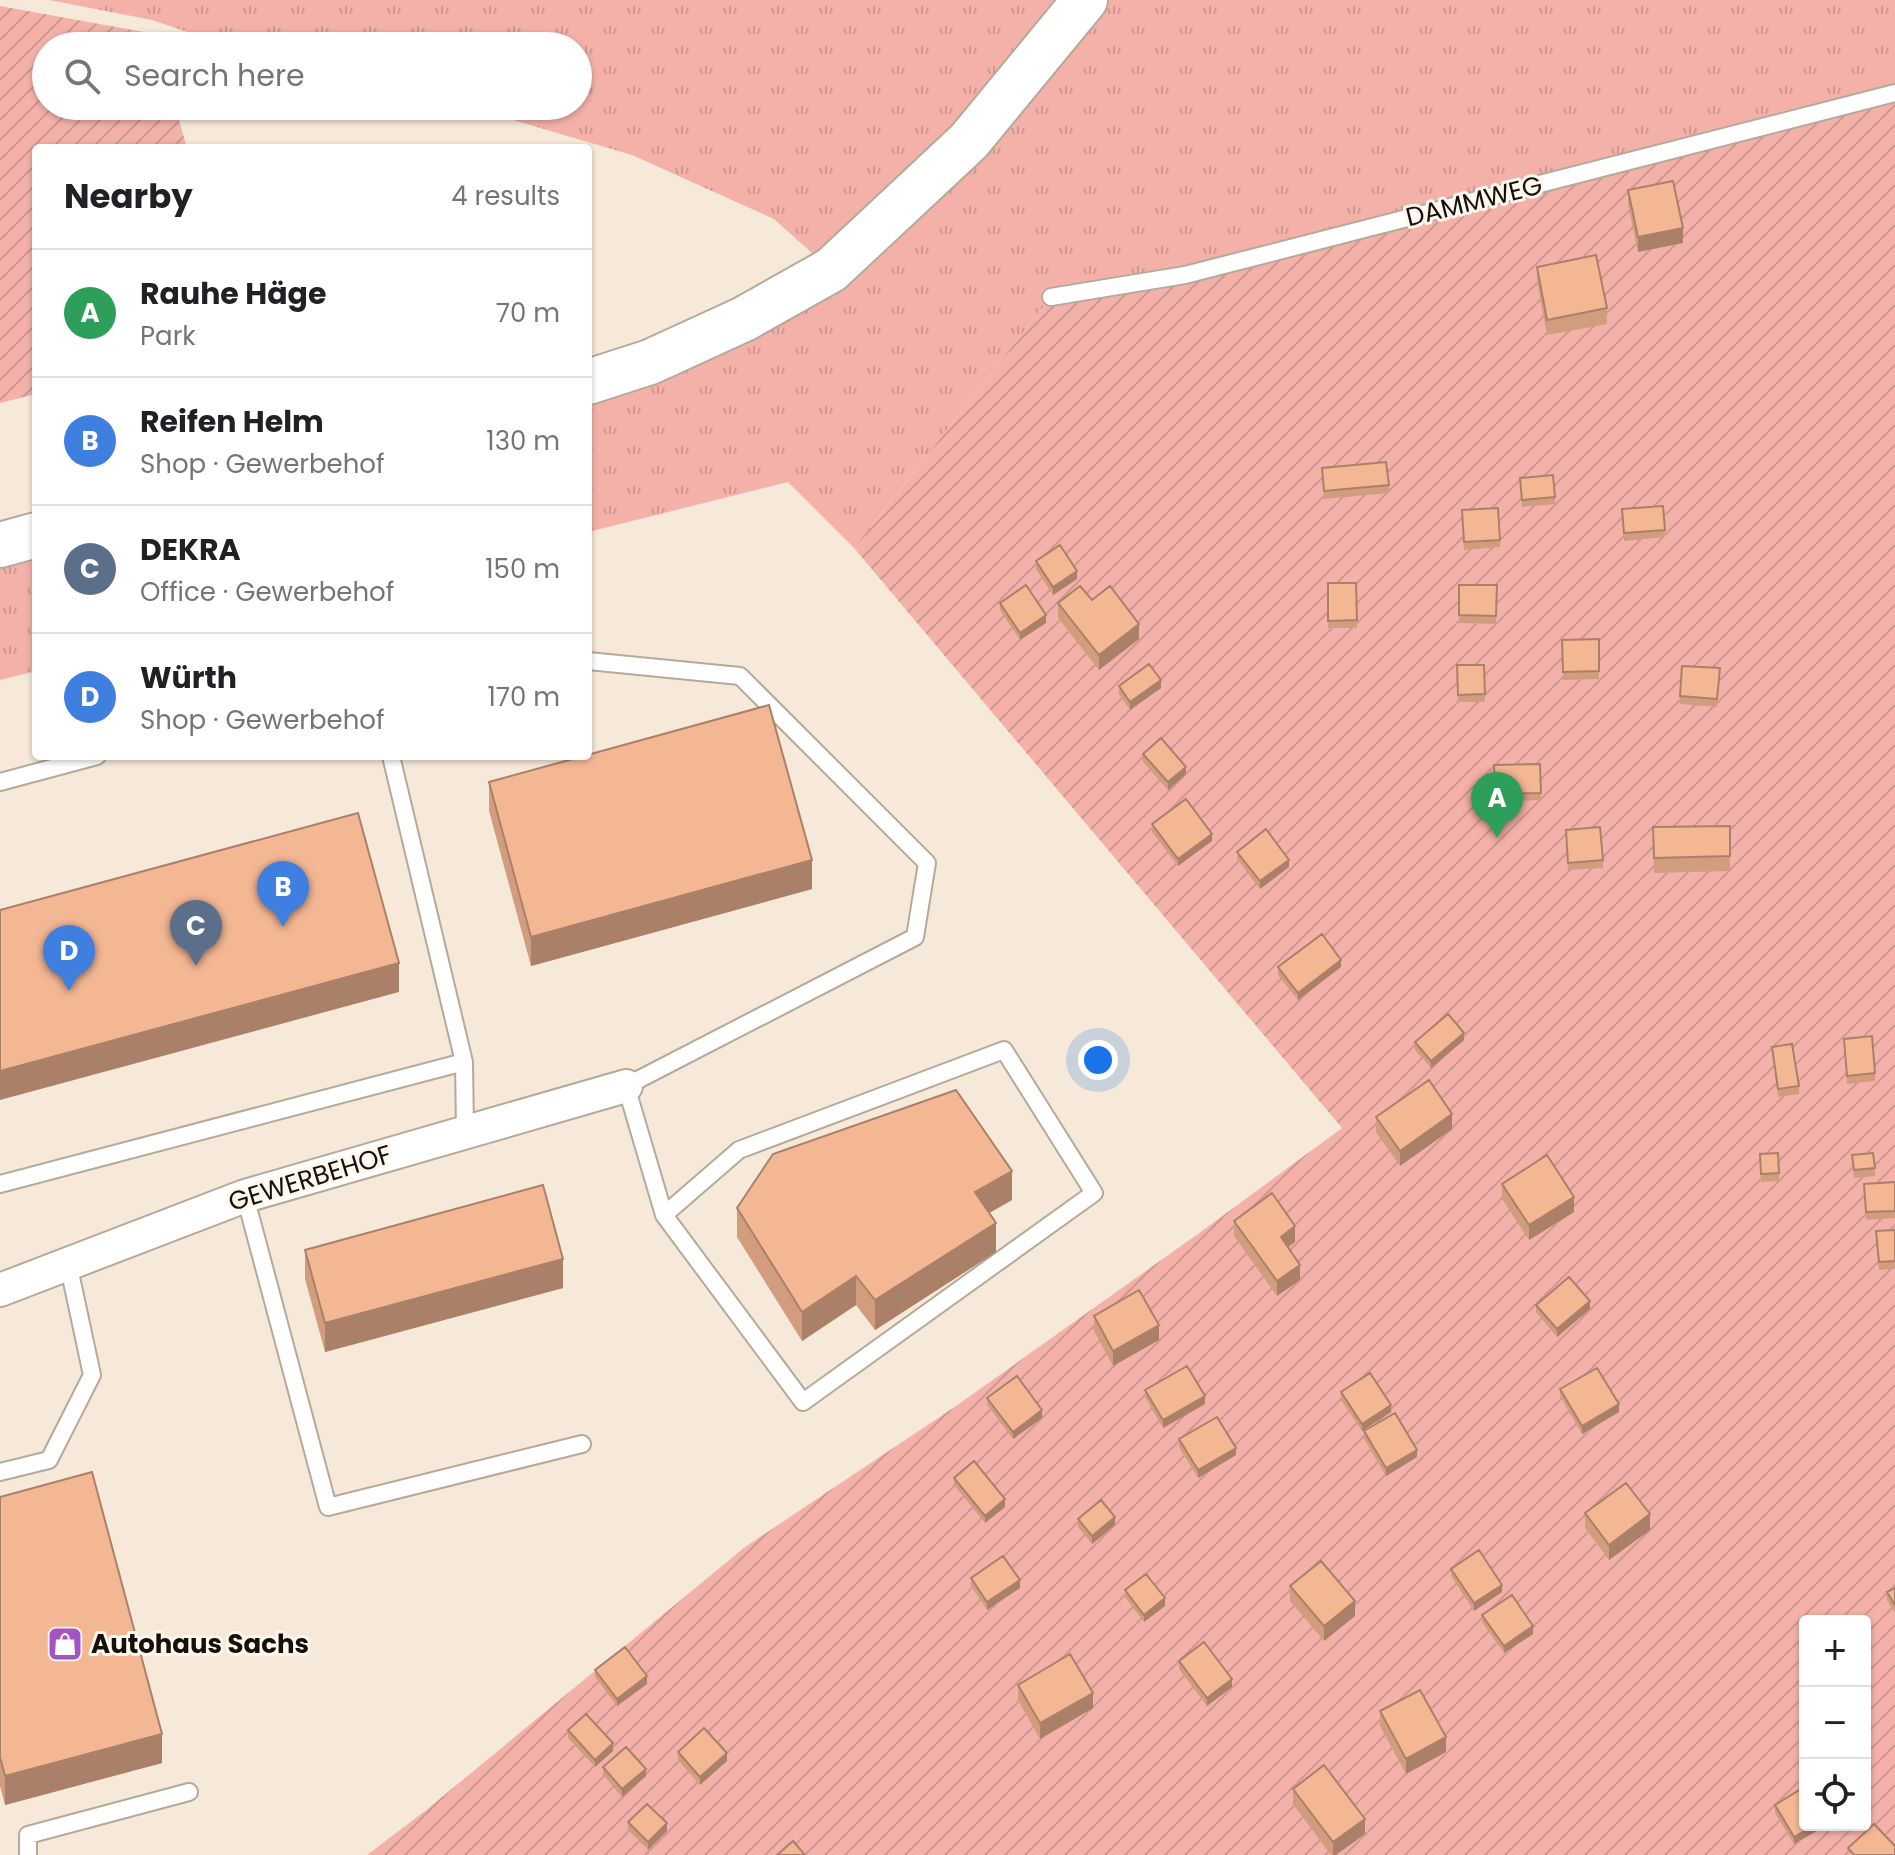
<!DOCTYPE html>
<meta charset="utf-8">
<style>
:root{--surface:#fff;--page:#f2f2f2;--text:#202124;--muted:#757577;--line:#e0e0e0;--accent:#b45309}
body{margin:0;font-family:Poppins,sans-serif;background:var(--page);color:var(--text)}
.controls{position:absolute;right:24px;bottom:24px;display:grid;overflow:hidden;border-radius:8px;box-shadow:0 2px 6px #0004}
.controls button{width:72px;height:72px;display:grid;place-items:center;padding:0;border:0;border-bottom:2px solid var(--line);background:var(--surface);color:var(--text);font:40px sans-serif}
.you{position:absolute;left:1098px;top:1060px;width:28px;height:28px;margin:-20px;border:6px solid #fff;border-radius:50%;background:#1a73e8;box-shadow:0 0 0 12px #1a73e833}
.badge{display:grid;place-items:center;width:52px;height:52px;border-radius:50%;background:var(--accent);color:#fff;font-size:26px;font-weight:700}
.pin{position:absolute;translate:-50% -66px;filter:drop-shadow(0 2px 4px #0008)}
.pin::after{content:'';position:absolute;top:42px;width:28px;height:24px;background:inherit;clip-path:polygon(0 0,100% 0,50% 100%)}
.list{margin:0;padding:0;list-style:none}
h2{display:flex;justify-content:space-between;align-items:center;height:104px;margin:0;padding:0 32px;font-size:34px}
h2 small{font-size:26px;font-weight:400;color:var(--muted)}
.list li{display:grid;grid-template-columns:52px 1fr auto;gap:24px;align-items:center;box-sizing:border-box;height:128px;padding:0 32px;border-top:2px solid var(--line)}
.list b{display:block;font-size:30px;white-space:nowrap}
.list p{margin:0;font-size:26px;white-space:nowrap;color:var(--muted)}
.list em{font-size:26px;font-style:normal;color:var(--muted)}
.icon{flex:none;width:44px;height:44px;fill:none;stroke:currentColor;stroke-width:2;stroke-linecap:round;stroke-linejoin:round}
.map{position:relative;flex:none;width:1895px;height:1855px;overflow:hidden}
.search{position:absolute;background:var(--surface);box-shadow:0 2px 6px #0004;left:32px;top:32px;width:560px;height:88px;display:flex;align-items:center;gap:20px;box-sizing:border-box;padding:0 28px;border-radius:44px;color:var(--muted);font-size:30px}
.panel{position:absolute;background:var(--surface);box-shadow:0 2px 6px #0004;left:32px;top:144px;width:560px;height:616px;border-radius:8px}
.map>svg:first-child{display:block}
.grass{fill:url(#grass-tufts)}
.garden{fill:url(#garden-furrows);fill-rule:evenodd}
.lines{fill:none;stroke-linecap:round;stroke-linejoin:round}
.service-casing{stroke:#b5a99a;stroke-width:20}
.minor-casing{stroke:#b5a99a;stroke-width:36}
.secondary-casing{stroke:#b5a99a;stroke-width:48}
.service{stroke:#fff;stroke-width:16}
.minor{stroke:#fff;stroke-width:32}
.secondary{stroke:#fff;stroke-width:44}
.wall{fill:#d29d7f}
.shaded-wall{fill:#ab8068}
.building{fill:#f4b794;stroke:#ab8068;stroke-width:2}
.labels{text-anchor:middle;dominant-baseline:central;stroke-width:6;stroke-linejoin:round;paint-order:stroke}
.street-label{font-size:26px;fill:#14100b;stroke:#fff7ed}
.poi-label{font-size:26px;font-weight:bold;fill:#14100b;stroke:#fff7ed;text-anchor:start}
</style>
<div class="map">
<svg width="1895" height="1855" viewBox="0 0 1895 1855">
<defs>
<pattern id="grass-tufts" width="24" height="20" patternUnits="userSpaceOnUse" patternTransform="scale(2)"><rect width="24" height="20" fill="#f4b1a9"/><path d="M3 7l-1-3M5 7V3M7 7l1-3M15 17l-1-3M17 17v-4M19 17l1-3" fill="none" stroke="#d09790"/></pattern>
<pattern id="garden-furrows" width="10" height="10" patternUnits="userSpaceOnUse" patternTransform="scale(2)"><rect width="10" height="10" fill="#f4b1a9"/><path d="M-1 1l2-2M0 10L10 0M9 11l2-2" fill="none" stroke="#d09790"/></pattern>
</defs>
<rect width="100%" height="100%" fill="#f6e9d9"/>
<path class="grass" d="M49 0H1895V93L1185 275 1051 297 854 548 788 482 588 532V382L831 270 774 219 632 155 465 106H578V46H229L152 20Z
M36 535V671L0 680V545Z"/>
<path class="garden" d="M0 6 155 34 158 46H46V106H175L187 148H36V394L0 403Z
M1895 93V1855H367L425 1811 745 1547 956 1406 1202 1231 1342 1128 854 548 1051 297 1185 275ZM1805 1621H1865V1825H1805Z"/>
<g class="lines">
<defs>
<path id="service" d="M1051 297 1185 275 1895 93
M588 661 740 676 927 863 915 937 626 1086 664 1215 803 1402 1094 1193 1004 1050 739 1150 664 1215
M391 756 464 1062 465 1132
M0 782 97 756
M0 1184 464 1062
M245 1196 328 1507 582 1444
M0 1472 49 1460 92 1375 68 1263
M28 1855V1835L189 1792"/>
<path id="minor" d="M0 1290 245 1196 626 1086"/>
<path id="secondary" d="M588 382 650 362 744 319 831 270 969 141 1085 0
M0 545 36 535"/>
</defs>
<use href="#service" class="service-casing"/>
<use href="#minor" class="minor-casing"/>
<use href="#secondary" class="secondary-casing"/>
<use href="#service" class="service"/>
<use href="#minor" class="minor"/>
<use href="#secondary" class="secondary"/>
</g>
<path class="wall" d="M1628 190 1683 243 1638 252 1628 205Z
M1537 267 1607 308V324L1547 335 1537 282Z
M1322 468 1389 485V493L1324 499Z
M1520 478 1555 497V504L1522 507Z
M1622 509 1665 530V537L1624 541Z
M1462 510 1500 540V547L1464 550Z
M1036 561 1077 579 1053 595 1036 569Z
M1328 583H1356L1357 628H1328Z
M1459 585H1497L1496 624 1459 623Z
M1092 600 1139 639 1099 670 1058 618V603Z
M1000 603 1046 623 1020 640 1000 610Z
M1599 639V679L1563 680 1562 640Z
M1457 665H1484L1485 702H1458Z
M1720 676 1717 707 1680 704V696Z
M1119 686 1161 688 1130 710 1119 694Z
M1143 754 1186 774 1168 790 1143 762Z
M1540 764 1541 800 1495 802 1494 765Z
M489 782 812 889 531 966 489 811Z
M1152 824 1212 841 1178 866 1152 832Z
M1730 826V871L1654 873 1653 827Z
M1566 838 1603 860V868L1568 870Z
M1237 852 1289 867 1260 889 1237 859Z
M1278 967H1341L1298 1000 1278 975Z
M1844 1039 1875 1073V1081L1847 1084Z
M1464 1040 1431 1068 1415 1050V1042Z
M1772 1047 1799 1086V1094L1778 1097Z
M1376 1117 1452 1129 1400 1166 1376 1132Z
M1778 1153 1779 1181 1761 1182 1760 1154Z
M1852 1155 1875 1168V1176L1854 1178Z
M1895 1182V1218L1866 1220 1864 1184Z
M1502 1184 1574 1212 1529 1240 1502 1199Z
M1012 1200 989 1213 996 1252 875 1330 856 1305 802 1341 737 1237V1208Z
M1234 1221 1295 1242 1288 1247 1300 1280 1277 1296 1234 1236Z
M1895 1230V1269L1879 1270 1876 1239Z
M305 1250 563 1288 325 1352 305 1279Z
M1536 1305 1590 1309 1557 1337 1536 1312Z
M1094 1316 1159 1340 1113 1366 1094 1331Z
M1560 1389 1619 1412 1582 1434 1560 1396Z
M1145 1390 1205 1404 1163 1428 1145 1397Z
M1341 1392 1391 1412 1362 1431 1341 1400Z
M987 1398 1042 1418 1013 1439 987 1405Z
M1364 1431 1417 1457 1386 1476 1364 1439Z
M1179 1439 1236 1455 1198 1478 1179 1447Z
M954 1478 1005 1507 985 1523 954 1485Z
M0 1497 162 1763 5 1805 0 1786Z
M1585 1513 1650 1530 1609 1560 1585 1528Z
M1078 1519 1115 1525 1092 1544 1078 1527Z
M1451 1569 1502 1592 1474 1611 1451 1576Z
M971 1578 1020 1588 987 1610 971 1586Z
M1290 1586 1355 1616 1324 1641 1290 1601Z
M1895 1588V1613L1887 1600V1592Z
M1125 1590 1165 1606 1144 1622 1125 1597Z
M1482 1615 1533 1634 1504 1653 1482 1622Z
M1179 1661 1232 1687 1207 1706 1179 1669Z
M595 1670 647 1684 617 1706 595 1677Z
M1018 1685 1093 1708 1040 1739 1018 1700Z
M1380 1711 1446 1752 1406 1774 1380 1726Z
M568 1730 613 1751 595 1767 568 1738Z
M678 1752 727 1761 700 1785 678 1760Z
M603 1767 646 1776 622 1797 603 1775Z
M1293 1789 1365 1834 1336 1855H1331L1293 1804Z
M1775 1805 1820 1825V1829L1794 1844 1775 1813Z
M628 1822 667 1831 648 1850 628 1830Z"/>
<path class="shaded-wall" d="M1683 228V243L1638 252V237Z
M1077 571V579L1053 595V587Z
M1046 615V623L1020 640V633Z
M1139 624V639L1099 670V655Z
M1161 680V688L1130 710V702Z
M1186 767V774L1168 790V782Z
M1212 834V841L1178 866V859Z
M812 860V889L531 966V937Z
M1289 860V867L1260 889V881Z
M1341 960V967L1298 1000V993Z
M399 963V992L0 1100V1071Z
M1464 1033V1040L1431 1068V1061Z
M1452 1114V1129L1400 1166V1151Z
M1012 1171V1200L975 1221V1192Z
M1574 1197V1212L1529 1240V1225Z
M996 1223V1252L875 1330V1300Z
M1295 1226V1242L1281 1252V1237Z
M563 1259V1288L325 1352V1323Z
M1300 1265V1280L1277 1296V1281Z
M856 1276V1305L802 1341V1312Z
M1590 1301V1309L1557 1337V1329Z
M1159 1325V1340L1113 1366V1351Z
M1205 1396V1404L1163 1428V1420Z
M1619 1404V1412L1582 1434V1426Z
M1391 1405V1412L1362 1431V1424Z
M1042 1410V1418L1013 1439V1432Z
M1236 1448V1455L1198 1478V1470Z
M1417 1450V1457L1386 1476V1468Z
M1005 1499V1507L985 1523V1516Z
M1650 1514V1530L1609 1560V1545Z
M1115 1517V1525L1092 1544V1536Z
M1020 1580V1588L987 1610V1602Z
M1502 1585V1592L1474 1611V1603Z
M1165 1598V1606L1144 1622V1615Z
M1355 1601V1616L1324 1641V1626Z
M1533 1626V1634L1504 1653V1646Z
M647 1676V1684L617 1706V1699Z
M1232 1679V1687L1207 1706V1698Z
M1093 1693V1708L1040 1739V1723Z
M162 1734V1763L5 1805V1776Z
M1446 1737V1752L1406 1774V1759Z
M613 1743V1751L595 1767V1760Z
M727 1753V1761L700 1785V1777Z
M646 1769V1776L622 1797V1789Z
M1365 1819V1834L1336 1855H1333V1842Z
M667 1823V1831L648 1850V1842Z
M1814 1825H1820V1829L1794 1844V1837Z"/>
<path class="building" d="M1673 181 1683 228 1638 237 1628 190Z
M1596 255 1607 308 1547 320 1537 267Z
M1386 462 1389 485 1324 491 1322 468Z
M1553 475 1555 497 1522 500 1520 478Z
M1663 506 1665 530 1624 533 1622 509Z
M1498 508 1500 540 1464 542 1462 510Z
M1060 545 1077 571 1053 587 1036 561Z
M1328 583H1356L1357 620 1328 621Z
M1026 585 1046 615 1020 633 1000 603Z
M1459 585H1497L1496 616 1459 615Z
M1080 586 1092 600 1110 586 1139 624 1099 655 1058 603Z
M1599 639V671L1563 672 1562 640Z
M1149 664 1161 680 1130 702 1119 686Z
M1457 665H1484L1485 694 1458 695Z
M1682 666 1720 668 1717 699 1680 696Z
M769 705 812 860 531 937 489 782Z
M1161 738 1186 767 1168 782 1143 754Z
M1540 764 1541 793 1495 794 1494 765Z
M1186 799 1212 834 1178 859 1152 824Z
M358 813 399 963 0 1071V910Z
M1730 826V856L1654 858 1653 827Z
M1600 827 1603 860 1568 863 1566 830Z
M1266 829 1289 860 1260 881 1237 852Z
M1322 934 1341 960 1298 993 1278 967Z
M1448 1014 1464 1033 1431 1061 1415 1042Z
M1872 1036 1875 1073 1847 1076 1844 1039Z
M1792 1044 1799 1086 1778 1089 1772 1047Z
M1429 1080 1452 1114 1400 1151 1376 1117Z
M956 1090 1012 1171 975 1192 996 1223 875 1300 856 1276 802 1312 737 1208 773 1154Z
M1778 1153 1779 1173 1761 1174 1760 1154Z
M1873 1153 1875 1168 1854 1170 1852 1155Z
M1547 1155 1574 1197 1529 1225 1502 1184Z
M1895 1182V1211L1866 1212 1864 1184Z
M543 1185 563 1259 325 1323 305 1250Z
M1272 1193 1295 1226 1281 1237 1300 1265 1277 1281 1234 1221Z
M1895 1230V1261L1879 1262 1876 1231Z
M1569 1277 1590 1301 1557 1329 1536 1305Z
M1139 1290 1159 1325 1113 1351 1094 1316Z
M1187 1366 1205 1396 1163 1420 1145 1390Z
M1597 1368 1619 1404 1582 1426 1560 1389Z
M1370 1373 1391 1405 1362 1424 1341 1392Z
M1017 1376 1042 1410 1013 1432 987 1398Z
M1395 1413 1417 1450 1386 1468 1364 1431Z
M1217 1417 1236 1448 1198 1470 1179 1439Z
M974 1461 1005 1499 985 1516 954 1478Z
M92 1472 162 1734 5 1776 0 1757V1497Z
M1626 1483 1650 1514 1609 1545 1585 1513Z
M1101 1500 1115 1517 1092 1536 1078 1519Z
M1479 1550 1502 1585 1474 1603 1451 1569Z
M1003 1556 1020 1580 987 1602 971 1578Z
M1321 1561 1355 1601 1324 1626 1290 1586Z
M1146 1574 1165 1598 1144 1615 1125 1590Z
M1895 1588V1605L1887 1592Z
M1512 1595 1533 1626 1504 1646 1482 1615Z
M1204 1642 1232 1679 1207 1698 1179 1661Z
M625 1647 647 1676 617 1699 595 1670Z
M1070 1654 1093 1693 1040 1723 1018 1685Z
M1420 1690 1446 1737 1406 1759 1380 1711Z
M586 1714 613 1743 595 1760 568 1730Z
M704 1728 727 1753 700 1777 678 1752Z
M626 1747 646 1769 622 1789 603 1767Z
M1324 1765 1365 1819 1333 1842 1293 1789Z
M1801 1789 1805 1796V1825H1814L1794 1837 1775 1805Z
M647 1804 667 1823 648 1842 628 1822Z
M1874 1824 1895 1846V1855H1854L1848 1848Z
M793 1841 805 1855H777Z"/>
<defs>
<symbol id="shop-square" viewBox="-11 -11 22 22"><rect x="-9" y="-9" width="18" height="18" rx="4" fill="#a453c3" stroke="#fff7ed"/><path d="M-5-2.5h2.3a2.7 3.5 0 0 1 5.4 0H5L5.5 6h-11ZM-1.5-2.5h3a1.5 2.3 0 0 0-3 0Z" fill="#fff"/></symbol>
</defs>
<g fill-rule="evenodd">
<use href="#shop-square" x="45" y="1624" width="40" height="40"/>
</g>
<g class="labels">
<g class="street-label">
<text transform="translate(1474 201) rotate(-14)">DAMMWEG</text>
<text transform="translate(310 1178) rotate(-17)">GEWERBEHOF</text>
</g>
<g class="poi-label">
<text x="91" y="1644">Autohaus Sachs</text>
</g>
</g>
</svg>
<div class="controls">
<button>+</button>
<button>−</button>
<button><svg class="icon" aria-label="locate" viewBox="0 0 24 24"><circle cx="12" cy="12" r="6"/><path d="M12 2v4M12 18v4M2 12h4M18 12h4"/></svg></button>
</div>
<div class="you"></div>
<div class="pin badge" style="left:1497px;top:838px;background:#2e9e5b">A</div>
<div class="pin badge" style="left:283px;top:927px;background:#3f7fe0">B</div>
<div class="pin badge" style="left:196px;top:966px;background:#5c6f8a">C</div>
<div class="pin badge" style="left:69px;top:991px;background:#3f7fe0">D</div>
<div class="search"><svg class="icon" aria-label="search" viewBox="0 0 24 24"><circle cx="10" cy="10" r="6"/><path d="M15 15l6 6"/></svg>Search here</div>
<section class="panel">
<h2>Nearby<small>4 results</small></h2>
<ul class="list">
<li><span class="badge" style="background:#2e9e5b">A</span><div><b>Rauhe Häge</b><p>Park</p></div><em>70 m</em></li>
<li><span class="badge" style="background:#3f7fe0">B</span><div><b>Reifen Helm</b><p>Shop · Gewerbehof</p></div><em>130 m</em></li>
<li><span class="badge" style="background:#5c6f8a">C</span><div><b>DEKRA</b><p>Office · Gewerbehof</p></div><em>150 m</em></li>
<li><span class="badge" style="background:#3f7fe0">D</span><div><b>Würth</b><p>Shop · Gewerbehof</p></div><em>170 m</em></li>
</ul>
</section>
</div>
